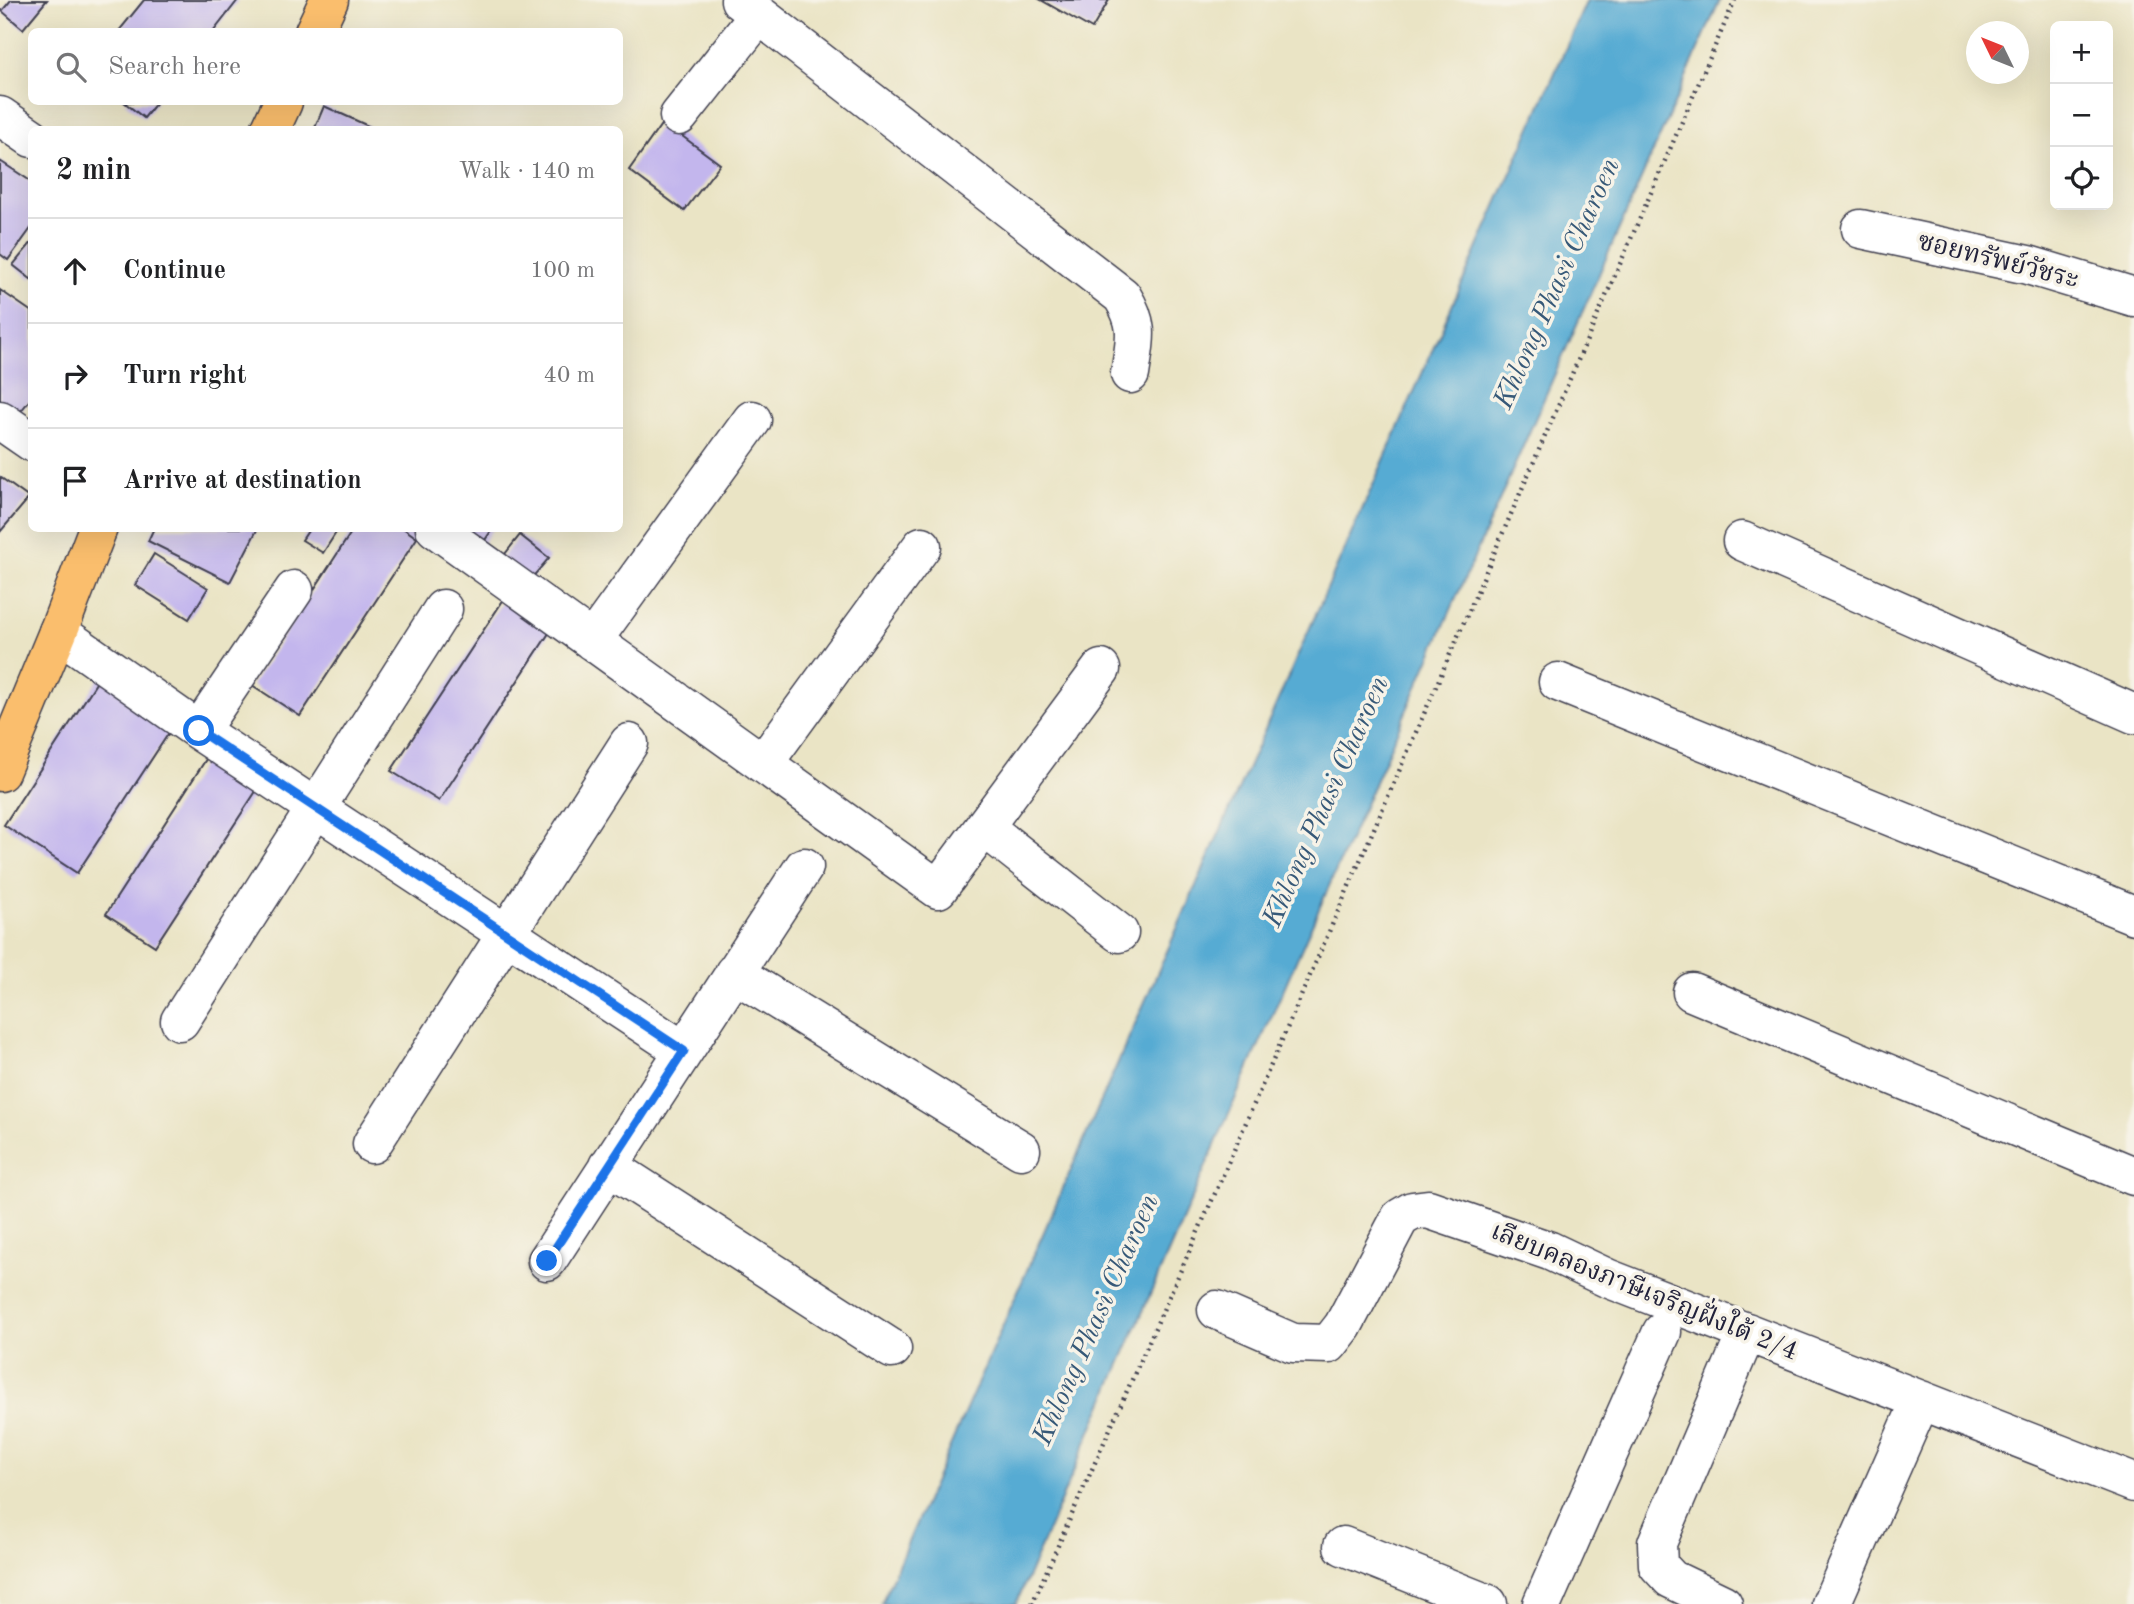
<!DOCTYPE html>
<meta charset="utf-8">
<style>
:root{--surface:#fff;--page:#f6f6f6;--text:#202124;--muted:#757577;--line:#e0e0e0}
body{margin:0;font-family:"Old Standard TT","Noto Serif Thai",serif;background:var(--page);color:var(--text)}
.controls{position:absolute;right:21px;top:21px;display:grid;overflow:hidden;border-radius:10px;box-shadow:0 7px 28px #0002}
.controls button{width:63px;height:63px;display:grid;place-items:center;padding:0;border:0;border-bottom:2px solid var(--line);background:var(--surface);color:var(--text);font:35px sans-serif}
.compass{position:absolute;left:1966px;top:21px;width:63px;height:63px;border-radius:50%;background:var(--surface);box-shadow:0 7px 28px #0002;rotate:313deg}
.stop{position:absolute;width:21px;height:21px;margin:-16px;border:5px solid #1a73e8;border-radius:50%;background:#fff}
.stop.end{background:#1a73e8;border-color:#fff;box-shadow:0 2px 7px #0008}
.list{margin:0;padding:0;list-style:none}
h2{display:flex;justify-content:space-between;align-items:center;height:91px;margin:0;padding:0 28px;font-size:30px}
h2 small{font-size:23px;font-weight:400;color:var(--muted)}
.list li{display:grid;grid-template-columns:46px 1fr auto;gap:21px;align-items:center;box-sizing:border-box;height:105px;padding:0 28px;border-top:2px solid var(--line)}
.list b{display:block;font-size:26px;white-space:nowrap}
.list em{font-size:23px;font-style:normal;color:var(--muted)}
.icon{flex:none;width:38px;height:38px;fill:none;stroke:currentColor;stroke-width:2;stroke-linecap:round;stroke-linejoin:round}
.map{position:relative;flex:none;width:2134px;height:1604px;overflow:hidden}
.search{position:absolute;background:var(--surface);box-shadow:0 7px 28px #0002;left:28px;top:28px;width:595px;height:77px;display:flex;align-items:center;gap:18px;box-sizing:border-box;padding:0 24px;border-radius:10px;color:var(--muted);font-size:26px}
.panel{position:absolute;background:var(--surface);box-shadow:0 7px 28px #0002;left:28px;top:126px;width:595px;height:406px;border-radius:10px}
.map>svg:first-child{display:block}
.water{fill:#57abd3;stroke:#3c6687;stroke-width:2}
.building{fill:#c3b6ed}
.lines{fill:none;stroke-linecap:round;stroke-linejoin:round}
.minor-casing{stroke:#403f50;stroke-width:41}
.major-casing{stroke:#403f50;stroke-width:41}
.path{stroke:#403f50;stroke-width:4.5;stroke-dasharray:2 5;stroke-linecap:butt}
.minor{stroke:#fff;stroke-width:38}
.major{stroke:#fabe6d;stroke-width:38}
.route{stroke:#1a73e8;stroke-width:9}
.labels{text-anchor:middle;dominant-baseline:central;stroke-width:7;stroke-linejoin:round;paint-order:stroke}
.street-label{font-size:26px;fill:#22223b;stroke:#f7f3e8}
.water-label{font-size:28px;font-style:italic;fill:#375978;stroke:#f7f3e8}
</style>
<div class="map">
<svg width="2134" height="1604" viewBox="0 0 2134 1604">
<rect width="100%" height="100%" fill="#f7f3e8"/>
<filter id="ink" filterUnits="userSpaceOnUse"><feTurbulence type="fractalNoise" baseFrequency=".0143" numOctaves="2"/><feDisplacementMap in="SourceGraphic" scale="14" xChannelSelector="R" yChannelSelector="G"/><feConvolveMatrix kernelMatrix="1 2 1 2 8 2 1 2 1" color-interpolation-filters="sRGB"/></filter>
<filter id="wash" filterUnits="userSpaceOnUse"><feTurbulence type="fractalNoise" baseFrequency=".00686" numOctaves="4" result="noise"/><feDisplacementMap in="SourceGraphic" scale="28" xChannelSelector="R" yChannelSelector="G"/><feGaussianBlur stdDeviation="1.57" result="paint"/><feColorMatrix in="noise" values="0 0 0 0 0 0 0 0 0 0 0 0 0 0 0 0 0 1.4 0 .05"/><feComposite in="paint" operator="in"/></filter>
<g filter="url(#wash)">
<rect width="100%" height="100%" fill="#eae4c5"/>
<path class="water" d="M1587 0H1720L1225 1122 1016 1604H881L1112 1076Z"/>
<g id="blocks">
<path class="building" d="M11 0H47L23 29 2 11Z
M144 0H238L213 32H118Z
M1041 0H1109L1092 29Z
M124 102H157L144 118Z
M324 106 377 130H314Z
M663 122 720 164 684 211 629 170Z
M0 161 32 182V227L8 260 0 254Z
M32 242V280L13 265Z
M0 290 32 312V397L17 416 0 404Z
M0 477 29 498 0 532Z
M154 528H258L230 582 148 541Z
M310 528H339L323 553 302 540Z
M354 528H403L417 538 300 716 252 685Z
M442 528H493L477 552Z
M520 535 549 558 524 587 497 564Z
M154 554 208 588 189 619 135 585Z
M506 596 553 627 439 801 391 771Z
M100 677 174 725 77 873 4 825Z
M212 750 262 782 155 946 106 914Z"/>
</g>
</g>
<g filter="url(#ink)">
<use href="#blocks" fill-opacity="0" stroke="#403f50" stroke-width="2"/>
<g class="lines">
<defs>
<path id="minor" d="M740 0 1122 296C1141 327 1135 340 1130 374
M0 116 32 138
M679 116 759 15
M1861 229 2028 265 2134 297
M0 420 32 442
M435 528 938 889 1101 669
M1742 541 2134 714
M58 632 199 731 684 1051
M592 641 752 420
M1558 682 2134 915
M199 731 294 590
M763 764 922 546
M984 827 1119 933
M734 973 1021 1150
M1692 992 2134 1176
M180 1021 443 609
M372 1144 629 743
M608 1166 892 1349
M547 1261 804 867
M1217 1310 1293 1343 1329 1344 1343 1326 1400 1218 1412 1211 1428 1209 1550 1251 1607 1278 2134 1483
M1343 1546 1488 1604
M1542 1604 1662 1332
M1723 1604 1671 1579 1658 1565 1657 1543 1747 1332
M1831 1604 1921 1400"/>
<path id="major" d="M314 32 329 0
M270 130 283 102
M0 772 58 632 98 528"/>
</defs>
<use href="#minor" class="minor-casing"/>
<use href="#major" class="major-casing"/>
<path class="path" d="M1032 1604 1217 1189 1735 0"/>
<use href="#minor" class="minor"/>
<use href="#major" class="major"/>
</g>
</g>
<g class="lines" filter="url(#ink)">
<path class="route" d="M199 731 684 1051 547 1261"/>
</g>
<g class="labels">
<g class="street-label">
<text transform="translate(1998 261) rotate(14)">ซอยทรัพย์วัชระ</text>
<text transform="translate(1644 1292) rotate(22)">เลียบคลองภาษีเจริญฝั่งใต้ 2/4</text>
</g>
<g class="water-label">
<text transform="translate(1558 284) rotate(-66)">Khlong Phasi Charoen</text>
<text transform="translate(1327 802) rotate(-66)">Khlong Phasi Charoen</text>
<text transform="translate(1097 1320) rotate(-66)">Khlong Phasi Charoen</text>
</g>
</g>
</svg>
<div class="controls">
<button>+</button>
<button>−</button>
<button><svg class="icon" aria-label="locate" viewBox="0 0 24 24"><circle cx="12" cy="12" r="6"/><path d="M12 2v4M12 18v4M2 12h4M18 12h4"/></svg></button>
</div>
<svg class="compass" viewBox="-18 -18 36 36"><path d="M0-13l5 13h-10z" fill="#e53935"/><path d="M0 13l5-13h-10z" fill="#757577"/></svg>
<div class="stop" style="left:199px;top:731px"></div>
<div class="stop end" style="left:547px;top:1261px"></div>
<div class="search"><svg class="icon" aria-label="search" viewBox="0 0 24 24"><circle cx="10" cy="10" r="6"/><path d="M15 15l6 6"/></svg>Search here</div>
<section class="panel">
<h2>2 min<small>Walk · 140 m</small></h2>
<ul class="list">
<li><svg class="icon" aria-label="ahead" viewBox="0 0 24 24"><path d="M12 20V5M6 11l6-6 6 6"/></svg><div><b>Continue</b></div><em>100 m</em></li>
<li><svg class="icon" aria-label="right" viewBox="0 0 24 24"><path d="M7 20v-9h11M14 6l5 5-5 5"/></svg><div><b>Turn right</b></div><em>40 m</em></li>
<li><svg class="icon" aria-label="arrive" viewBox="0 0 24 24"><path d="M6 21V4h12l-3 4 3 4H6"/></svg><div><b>Arrive at destination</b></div></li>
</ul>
</section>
</div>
